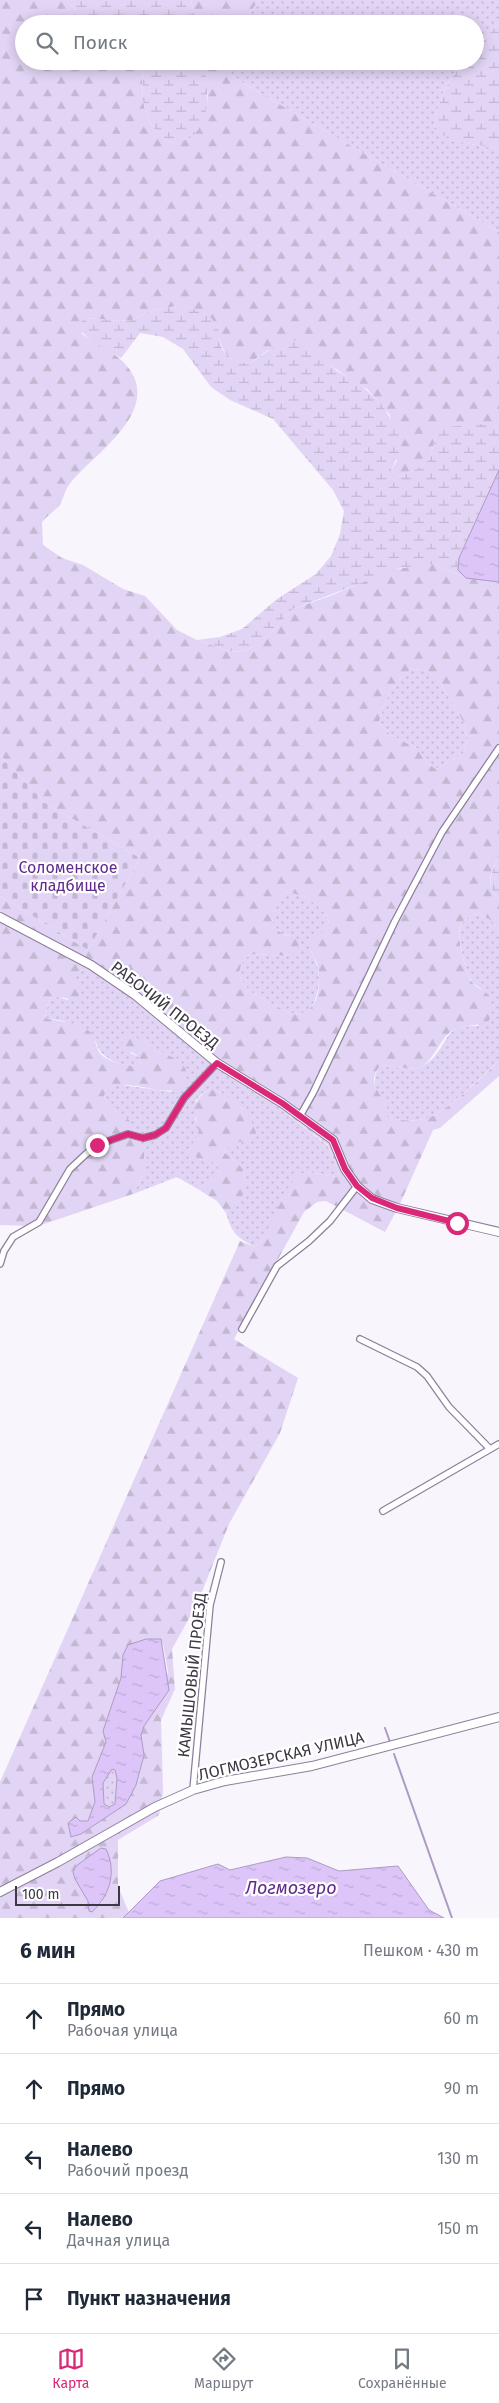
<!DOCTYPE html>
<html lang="ru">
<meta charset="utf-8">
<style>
:root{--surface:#fff;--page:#f2f2f3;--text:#1f2937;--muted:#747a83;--line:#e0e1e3;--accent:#db2777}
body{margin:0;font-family:"Fira Sans",sans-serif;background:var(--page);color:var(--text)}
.scale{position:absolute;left:15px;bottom:12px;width:105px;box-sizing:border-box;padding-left:5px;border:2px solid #3d3844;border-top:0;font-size:14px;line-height:18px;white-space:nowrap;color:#3d3844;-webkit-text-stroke:4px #fff;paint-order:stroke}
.stop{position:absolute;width:15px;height:15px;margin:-11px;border:4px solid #db2777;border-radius:50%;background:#fff}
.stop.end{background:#db2777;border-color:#fff;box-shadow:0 1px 5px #0008}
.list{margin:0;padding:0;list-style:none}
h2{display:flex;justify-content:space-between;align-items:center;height:65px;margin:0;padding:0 20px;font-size:21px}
h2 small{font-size:16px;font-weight:400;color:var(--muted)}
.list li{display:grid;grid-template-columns:32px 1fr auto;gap:15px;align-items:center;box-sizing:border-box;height:70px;padding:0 20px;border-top:1px solid var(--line)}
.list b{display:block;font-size:19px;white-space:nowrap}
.list p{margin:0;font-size:16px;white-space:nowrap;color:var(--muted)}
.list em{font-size:16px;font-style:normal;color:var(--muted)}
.icon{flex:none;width:28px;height:28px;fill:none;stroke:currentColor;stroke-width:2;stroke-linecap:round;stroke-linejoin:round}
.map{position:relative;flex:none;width:499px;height:1918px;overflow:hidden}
.search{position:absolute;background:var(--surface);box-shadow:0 2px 12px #0003;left:15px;right:15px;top:15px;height:55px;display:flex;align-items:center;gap:12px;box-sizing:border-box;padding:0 18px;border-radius:28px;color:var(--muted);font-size:19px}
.sheet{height:415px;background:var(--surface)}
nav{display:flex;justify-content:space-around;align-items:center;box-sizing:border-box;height:70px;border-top:1px solid var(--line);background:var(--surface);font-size:14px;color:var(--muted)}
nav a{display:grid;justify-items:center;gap:2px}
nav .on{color:var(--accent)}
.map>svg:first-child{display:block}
.grass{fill:url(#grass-dots)}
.forest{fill:url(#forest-firs);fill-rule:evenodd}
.wetland{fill:url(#wetland-marsh)}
.cemetery{fill:url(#cemetery-stones)}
.water{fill:url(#water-ripples);stroke:#ad9bc3;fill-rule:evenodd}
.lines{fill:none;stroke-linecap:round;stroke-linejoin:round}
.stream{stroke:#ad9bc3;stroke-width:2}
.street-casing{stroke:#8d7f9c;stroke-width:8}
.secondary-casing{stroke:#8d7f9c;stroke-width:10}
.street{stroke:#fff;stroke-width:5.5}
.secondary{stroke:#fff;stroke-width:8}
.route{stroke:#db2777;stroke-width:6}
.labels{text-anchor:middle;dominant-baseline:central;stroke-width:4.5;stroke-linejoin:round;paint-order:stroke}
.park-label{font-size:16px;fill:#612a8d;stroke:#fff}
.street-label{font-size:16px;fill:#3d3844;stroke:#fff}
.water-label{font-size:18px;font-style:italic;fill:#612b8e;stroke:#fff}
</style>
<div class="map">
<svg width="499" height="1918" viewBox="0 0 499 1918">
<defs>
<pattern id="grass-dots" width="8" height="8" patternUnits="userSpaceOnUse" patternTransform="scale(1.25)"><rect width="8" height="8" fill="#e2d4f4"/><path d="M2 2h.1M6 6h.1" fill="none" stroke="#c3b7d2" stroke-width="1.8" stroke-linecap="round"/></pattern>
<pattern id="forest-firs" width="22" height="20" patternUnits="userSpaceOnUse" patternTransform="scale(1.25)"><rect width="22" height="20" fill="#e2d4f4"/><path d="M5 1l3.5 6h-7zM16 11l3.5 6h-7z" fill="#c3b7d2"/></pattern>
<pattern id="wetland-marsh" width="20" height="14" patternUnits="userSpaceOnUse" patternTransform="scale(1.25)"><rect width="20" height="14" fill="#e2d4f4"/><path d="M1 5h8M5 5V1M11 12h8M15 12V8" fill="none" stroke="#c3b7d2"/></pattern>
<pattern id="cemetery-stones" width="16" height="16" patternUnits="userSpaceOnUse" patternTransform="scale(1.25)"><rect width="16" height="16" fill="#e2d4f4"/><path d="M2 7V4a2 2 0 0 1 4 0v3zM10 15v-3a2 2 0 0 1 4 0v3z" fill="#c3b7d2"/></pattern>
<pattern id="water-ripples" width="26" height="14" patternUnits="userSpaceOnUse" patternTransform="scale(1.25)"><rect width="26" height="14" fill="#ddc5f9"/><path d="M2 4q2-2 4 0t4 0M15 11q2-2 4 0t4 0" fill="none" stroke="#bfaad7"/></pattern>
</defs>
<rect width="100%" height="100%" fill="#f8f5fc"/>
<path class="grass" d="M259 0H499V22L475 51V24H242Z
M229 61H465C444 83 439 99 434 129L450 140 499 149V232L231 76Z
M412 669 428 671 440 682 464 723 468 739 463 754 436 769 427 763 418 749 391 735 379 723C384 700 392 683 412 669Z
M285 892C303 894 326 905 329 924L311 952C319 965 321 979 317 993 315 1001 312 1009 305 1012 294 1018 285 1010 276 1006 255 997 223 978 250 954L290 956V936L281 933 273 926C272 912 274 901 285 892Z
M473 914C486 915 494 920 499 932V1061C483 1075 448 1110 430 1117 415 1123 399 1120 384 1117 380 1099 368 1081 380 1066L418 1069C423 1065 430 1062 434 1057 451 1037 445 1025 478 1026L481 989C476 985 473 983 470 978 465 970 457 936 460 928 462 921 468 917 473 914Z
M86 969 144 1005 193 1049 225 1073 268 1099 328 1146 339 1173 336 1177 308 1172 262 1241 255 1247C237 1237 232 1234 226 1213 237 1207 249 1185 244 1172 241 1164 231 1158 224 1152L231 1144 240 1141 243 1109 220 1092 211 1089 203 1093 196 1100 195 1119 200 1127V1159L209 1160 218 1165 220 1174 213 1181 196 1188 177 1177 133 1194 144 1173 129 1120 110 1107 104 1097 106 1089 115 1084 172 1092 181 1062 147 1044 130 1053 139 1057 141 1066C124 1067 100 1060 96 1042L64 1021 45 1018 49 999 58 997 68 1000 77 972Z
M111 1769 115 1770 117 1777 115 1804 109 1807 104 1804 103 1783Z"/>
<path class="forest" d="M0 0H67L81 17 92 24H24V61H138L143 67C141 98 141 127 173 143L206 113 208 96 203 61H229L231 76 499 232V432L493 426 446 428 436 435 430 458 422 466 400 477 391 470 397 461 390 415 367 389 328 364 268 350 249 364C224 359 221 350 217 326L177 306 153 310 132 320 120 321 85 318 82 334C101 348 123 354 134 377 152 418 93 455 71 482 65 489 64 498 59 506 54 511 47 516 42 522L43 545 62 558 83 565 123 589 145 596 177 630 197 640 229 651 241 652 262 643 293 609 330 596 389 571 422 564H434L466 578 499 582V856C491 872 484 886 499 899V932C494 920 486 915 473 914 468 917 462 921 460 927 456 936 466 976 473 983 477 988 484 991 489 995L492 1014 488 1022C475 1027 460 1024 449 1033 437 1045 434 1060 418 1069L380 1066C366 1083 380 1092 388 1108L384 1117C400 1120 415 1123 430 1117 448 1110 483 1076 499 1061V1076L440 1128 433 1130 399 1206 385 1232 326 1201 317 1202 304 1212 234 1339 298 1378 280 1433 229 1524 197 1604 172 1649 175 1689 161 1720 163 1792 159 1815 118 1840V1886L129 1913 123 1918H0V1782L240 1241 255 1247 262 1241 287 1189 299 1174 308 1172 336 1177 339 1173 328 1145 268 1099 225 1073 193 1049 144 1005 86 969 77 972 75 982 80 990 78 1000 58 997 49 999 45 1018C59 1022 74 1021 86 1029 96 1035 94 1043 99 1052 105 1062 130 1067 141 1066L139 1057 123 1046 121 1036 130 1034 181 1062C189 1072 188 1078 182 1089 157 1096 129 1077 106 1089L104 1097 110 1107 129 1120 144 1150V1173L133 1194 38 1226 0 1225V896L88 950 140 858 45 803 0 755ZM412 669 428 671 440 682 464 723 468 739 463 754 436 769 427 763 418 749 391 735 379 723C384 700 392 683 412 669ZM285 892C303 894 325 905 329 923L323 932 314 934C312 938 310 941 310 945 310 952 314 956 317 963 321 977 321 1005 305 1012 294 1018 285 1010 276 1006 255 997 223 978 250 954L290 956 298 950 299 940 281 933 273 926C272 913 274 901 285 892ZM163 1644 168 1672 156 1708 144 1726 141 1735 144 1755 136 1785 101 1821 81 1834 71 1836 76 1818 80 1821H88L95 1802 92 1777 106 1742 103 1731 121 1678 123 1655ZM101 1848 102 1902 92 1912 89 1911V1901L75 1879 73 1872 76 1866Z
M191 0H259L242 24H196Z
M211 1089C230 1094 253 1115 256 1134L249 1141C238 1141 232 1143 224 1152 231 1158 241 1164 244 1172 250 1188 239 1206 226 1213L217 1201 196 1188 213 1181 220 1174 218 1165C209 1160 200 1160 191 1154L192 1144C204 1131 197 1124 193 1110 197 1099 201 1094 211 1089Z"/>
<path class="wetland" d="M67 0H191L196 24H92L81 17Z
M499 22V149L450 140 434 129C439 99 444 84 465 61H475V51Z
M138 61H203C208 85 214 123 188 139 184 141 178 142 173 143 141 127 141 98 143 67Z
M177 306C191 308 210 311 217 326 219 330 219 337 220 342 222 356 236 361 249 364L278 344 289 340 301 341 337 371 358 382 383 406 401 438V450L391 470 400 477 422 466 430 458 436 435 446 427 481 424 493 426 499 432V470L459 558 458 570 466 578 434 564 400 568 293 609 262 643 241 652 229 651 197 640 220 637 242 629 277 599 316 574 331 556 340 534 344 511 333 490 273 419 230 400 211 387 183 349 163 337 140 333 121 358 91 341 77 327 85 318 121 321 132 320 153 310Z
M499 856V899C484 887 492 871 499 856Z"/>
<path class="cemetery" d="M0 755 45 803 140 858 88 950 0 896Z"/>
<path class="water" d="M499 470V582L466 578 458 570 459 558Z
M146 1639H161L169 1690 144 1726 141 1735 144 1755 136 1785 126 1804 81 1834 71 1837 68 1823 76 1817 80 1821H88L95 1802 92 1777 106 1742 103 1731 121 1678 123 1655 128 1645ZM112 1769 115 1770 117 1778 115 1804 109 1807 104 1804 103 1783Z
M101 1848 106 1849C117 1872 110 1895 92 1912L89 1911 88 1901 75 1879 73 1872 76 1866Z
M286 1857 307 1858 339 1871 398 1866 429 1910 444 1918H123L160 1881 218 1864 230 1870Z"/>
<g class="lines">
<path class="stream" d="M385 1728 390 1742
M394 1754 452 1918"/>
<defs>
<path id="street" d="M300 1116 313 1093 395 921 442 832 499 748
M0 1264 4 1251 13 1237 39 1222 70 1169 86 1154 97 1145 128 1134 143 1138 155 1135 166 1128 184 1098 217 1063
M242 1329 277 1266 309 1241 330 1221 357 1186
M360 1339 417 1367 427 1376 449 1407 490 1449
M383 1511 499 1444
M193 1790 210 1605 221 1562"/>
<path id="secondary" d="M0 917 91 965 135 995 217 1063 282 1103 333 1140 345 1169 357 1186 372 1199 397 1208 499 1232
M0 1892 58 1862 155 1807 193 1790 225 1781 312 1766 499 1717"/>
</defs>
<use href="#street" class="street-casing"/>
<use href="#secondary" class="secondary-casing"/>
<use href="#street" class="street"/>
<use href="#secondary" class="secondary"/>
</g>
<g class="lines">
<path class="route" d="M97 1145 128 1134 143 1138 155 1135 166 1128 184 1098 217 1063 282 1103 333 1140 345 1169 357 1186 372 1198 397 1208 457 1223"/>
</g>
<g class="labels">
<g class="park-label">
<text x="68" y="867">Соломенское<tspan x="68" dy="18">кладбище</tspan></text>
</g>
<g class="street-label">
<text transform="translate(165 1005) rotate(38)">РАБОЧИЙ ПРОЕЗД</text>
<text transform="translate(192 1675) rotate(-84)">КАМЫШОВЫЙ ПРОЕЗД</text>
<text transform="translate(281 1756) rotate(-13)">ЛОГМОЗЕРСКАЯ УЛИЦА</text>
</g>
<g class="water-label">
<text x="291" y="1888">Логмозеро</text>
</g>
</g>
</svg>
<div class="scale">100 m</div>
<div class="stop" style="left:457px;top:1223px"></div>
<div class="stop end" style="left:97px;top:1145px"></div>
<div class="search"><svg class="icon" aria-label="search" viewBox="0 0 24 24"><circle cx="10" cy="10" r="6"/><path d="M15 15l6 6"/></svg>Поиск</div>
</div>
<section class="sheet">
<h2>6 мин<small>Пешком · 430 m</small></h2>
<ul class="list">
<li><svg class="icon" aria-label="ahead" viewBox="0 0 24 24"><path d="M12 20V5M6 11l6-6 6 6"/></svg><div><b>Прямо</b><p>Рабочая улица</p></div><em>60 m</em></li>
<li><svg class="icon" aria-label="ahead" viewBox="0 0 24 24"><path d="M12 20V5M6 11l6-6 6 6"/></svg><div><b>Прямо</b></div><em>90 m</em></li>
<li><svg class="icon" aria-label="left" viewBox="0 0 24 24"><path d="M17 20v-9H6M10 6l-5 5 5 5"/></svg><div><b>Налево</b><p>Рабочий проезд</p></div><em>130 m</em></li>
<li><svg class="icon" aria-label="left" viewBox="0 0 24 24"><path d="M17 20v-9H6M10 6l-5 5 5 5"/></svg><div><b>Налево</b><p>Дачная улица</p></div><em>150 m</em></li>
<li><svg class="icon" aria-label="arrive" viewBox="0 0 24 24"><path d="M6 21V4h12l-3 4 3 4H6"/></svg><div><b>Пункт назначения</b></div></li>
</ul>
</section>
<nav>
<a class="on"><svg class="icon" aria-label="map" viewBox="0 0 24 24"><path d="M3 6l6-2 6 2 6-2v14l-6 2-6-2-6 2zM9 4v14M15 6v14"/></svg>Карта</a>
<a><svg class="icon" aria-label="directions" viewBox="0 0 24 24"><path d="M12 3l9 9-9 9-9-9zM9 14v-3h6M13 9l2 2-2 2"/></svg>Маршрут</a>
<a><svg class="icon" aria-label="saved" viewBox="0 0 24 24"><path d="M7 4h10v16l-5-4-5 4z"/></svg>Сохранённые</a>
</nav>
